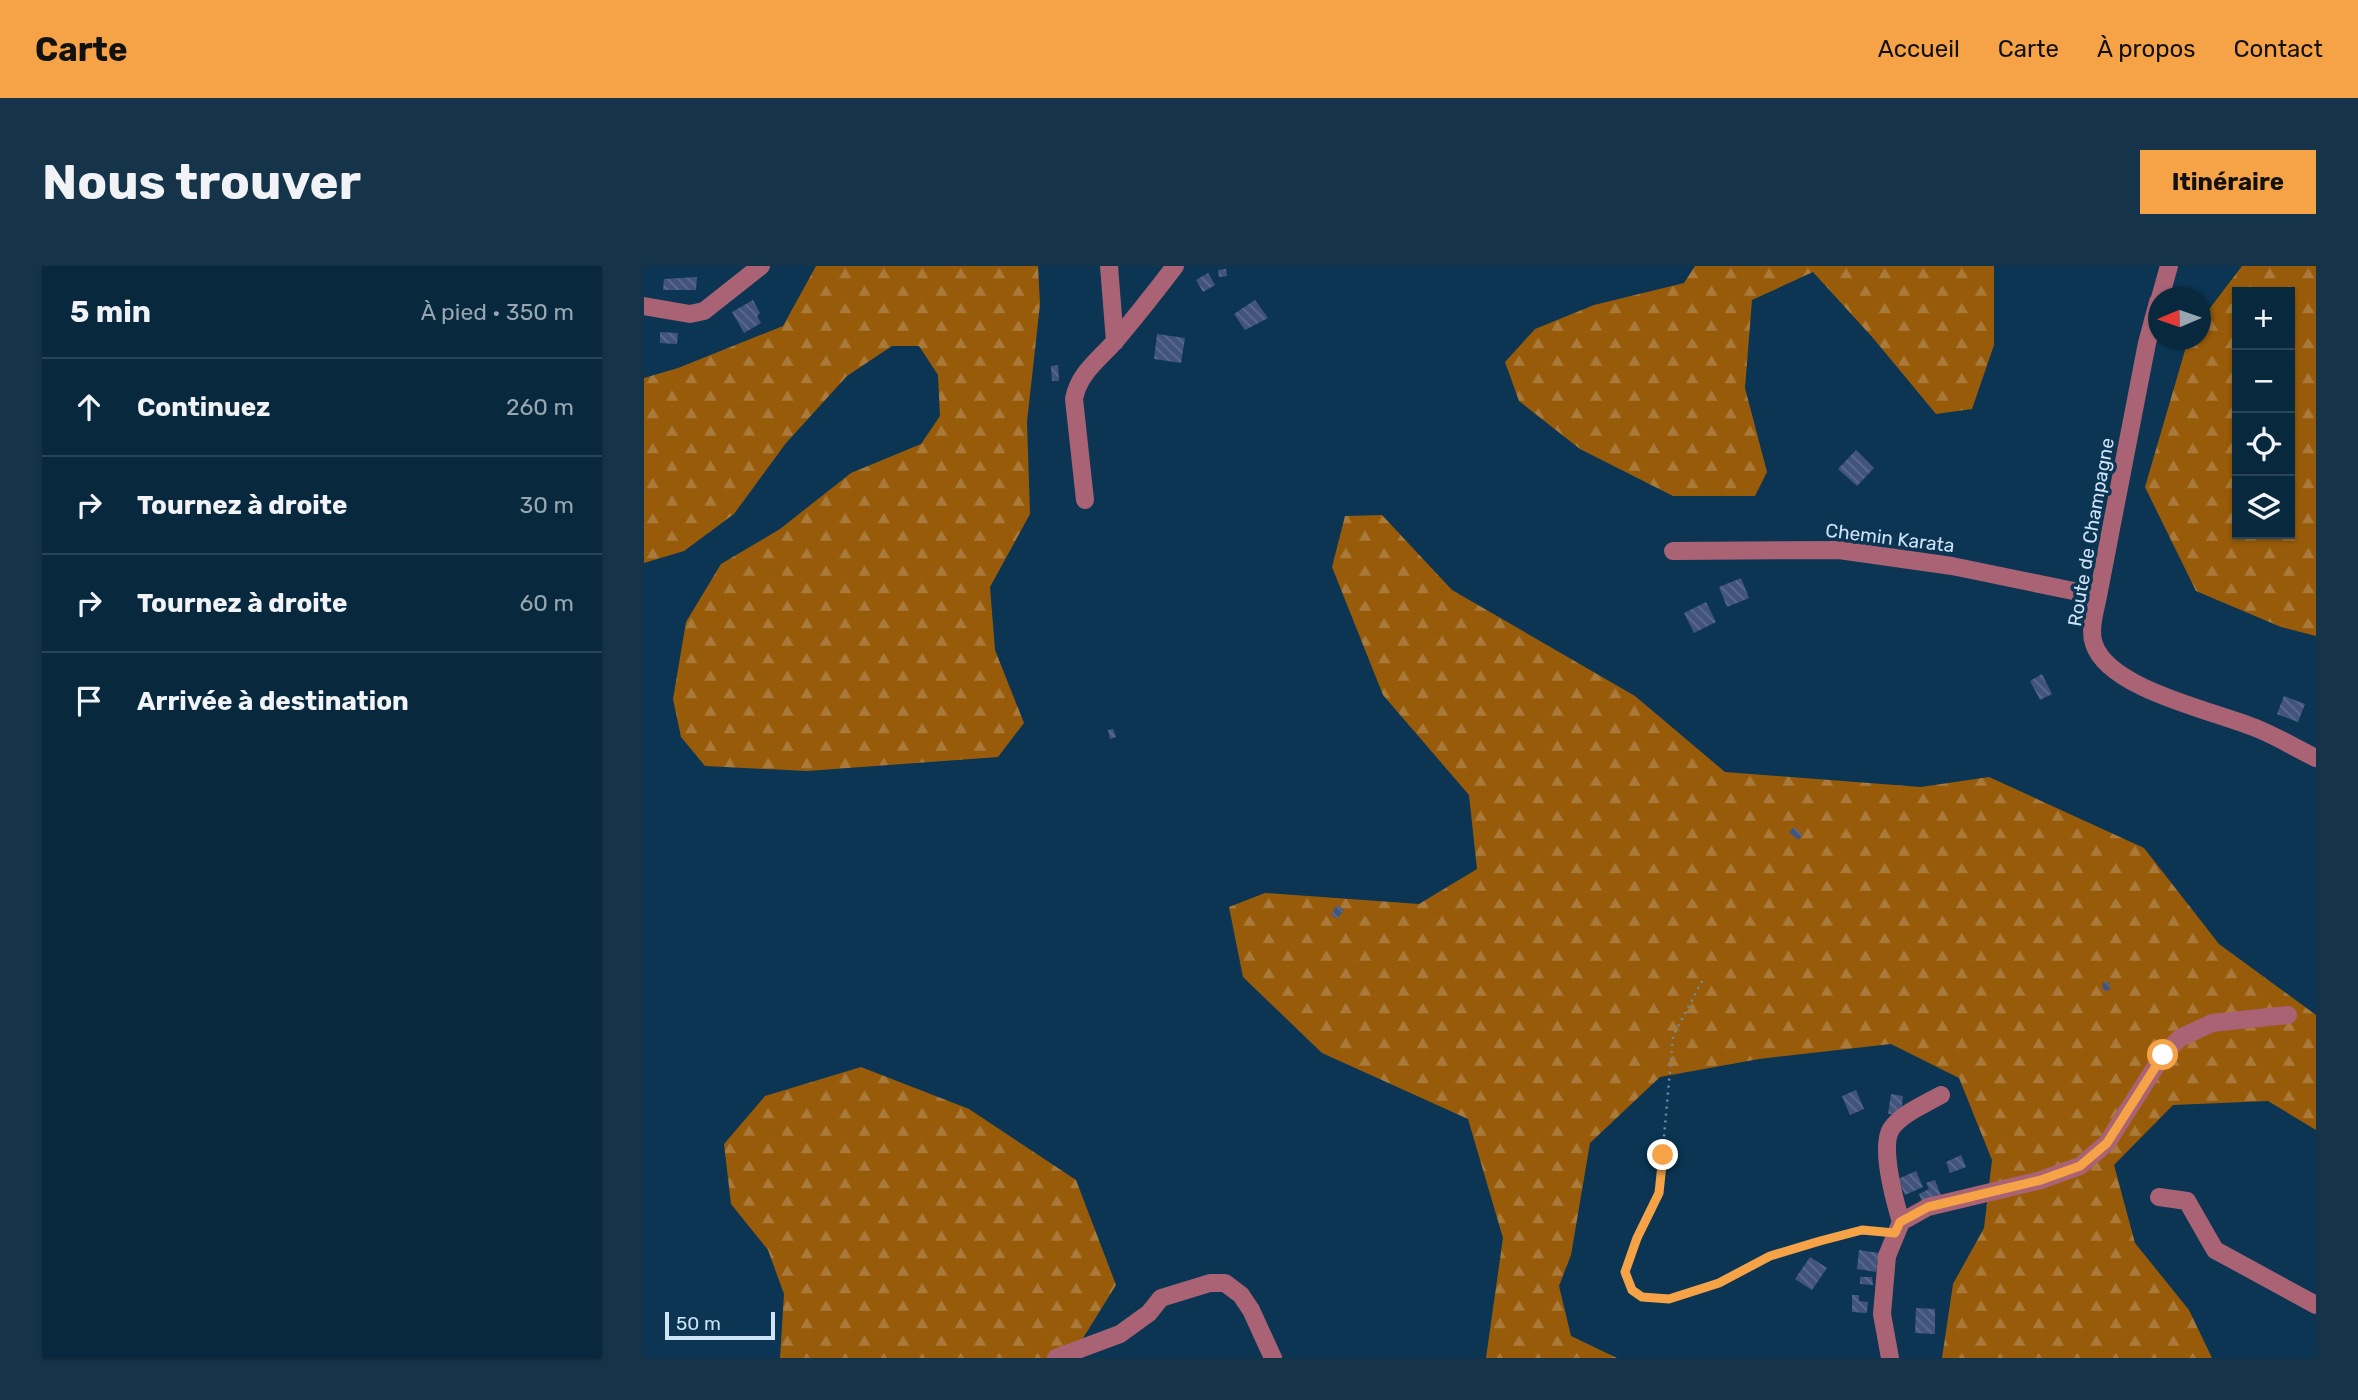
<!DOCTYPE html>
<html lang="fr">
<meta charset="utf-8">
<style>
:root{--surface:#08283e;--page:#163449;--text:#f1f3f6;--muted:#98a6b0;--line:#294458;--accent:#f6a247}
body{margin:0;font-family:Rubik,sans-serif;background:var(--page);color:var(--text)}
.controls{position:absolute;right:21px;top:21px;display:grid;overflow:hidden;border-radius:0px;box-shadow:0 2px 5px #0004}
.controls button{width:63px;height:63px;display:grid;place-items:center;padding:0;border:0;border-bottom:2px solid var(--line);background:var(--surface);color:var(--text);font:35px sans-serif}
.compass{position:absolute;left:1504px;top:21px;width:63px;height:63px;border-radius:50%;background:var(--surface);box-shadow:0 2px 5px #0004;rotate:268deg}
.scale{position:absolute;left:21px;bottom:18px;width:110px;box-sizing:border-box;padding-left:7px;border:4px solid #cfe4f7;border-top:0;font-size:19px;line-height:24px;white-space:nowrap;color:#cfe4f7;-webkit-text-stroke:5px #0b3553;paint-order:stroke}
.stop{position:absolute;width:21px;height:21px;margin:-16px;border:5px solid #f6a247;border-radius:50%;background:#fff}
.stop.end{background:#f6a247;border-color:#fff;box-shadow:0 2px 7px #0008}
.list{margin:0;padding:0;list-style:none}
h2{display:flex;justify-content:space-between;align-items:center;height:91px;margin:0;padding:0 28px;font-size:30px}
h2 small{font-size:23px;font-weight:400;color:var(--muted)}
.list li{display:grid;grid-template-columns:46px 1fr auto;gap:21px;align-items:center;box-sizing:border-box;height:98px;padding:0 28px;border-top:2px solid var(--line)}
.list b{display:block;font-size:26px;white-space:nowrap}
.list em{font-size:23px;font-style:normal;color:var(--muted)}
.icon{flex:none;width:38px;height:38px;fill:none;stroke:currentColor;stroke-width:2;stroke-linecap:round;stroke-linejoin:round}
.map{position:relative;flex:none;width:1672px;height:1092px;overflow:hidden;border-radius:0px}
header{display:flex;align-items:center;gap:42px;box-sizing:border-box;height:98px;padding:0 35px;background:var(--accent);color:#111}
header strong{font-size:33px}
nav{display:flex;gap:38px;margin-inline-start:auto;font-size:24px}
.intro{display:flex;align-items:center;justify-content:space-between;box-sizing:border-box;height:168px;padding:0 42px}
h1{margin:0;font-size:49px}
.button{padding:18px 32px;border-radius:0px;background:var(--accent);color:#111;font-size:24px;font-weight:700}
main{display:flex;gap:42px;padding:0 42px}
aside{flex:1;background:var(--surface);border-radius:0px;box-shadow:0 2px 5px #0004}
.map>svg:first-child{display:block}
.forest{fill:url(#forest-firs);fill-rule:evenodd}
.building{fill:url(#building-back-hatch)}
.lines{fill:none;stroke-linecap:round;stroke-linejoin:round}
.path{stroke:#6e8da6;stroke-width:2.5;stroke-dasharray:2 5;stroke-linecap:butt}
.minor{stroke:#a96374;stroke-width:18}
.route{stroke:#f6a247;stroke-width:9}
.labels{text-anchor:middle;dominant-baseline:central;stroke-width:7;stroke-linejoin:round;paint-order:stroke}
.street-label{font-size:19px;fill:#cfe4f7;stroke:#0b3553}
</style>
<header>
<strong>Carte</strong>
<nav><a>Accueil</a><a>Carte</a><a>À propos</a><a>Contact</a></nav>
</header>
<div class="intro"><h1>Nous trouver</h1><a class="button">Itinéraire</a></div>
<main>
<aside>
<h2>5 min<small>À pied · 350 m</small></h2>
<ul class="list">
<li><svg class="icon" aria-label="ahead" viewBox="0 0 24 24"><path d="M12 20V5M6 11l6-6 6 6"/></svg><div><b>Continuez</b></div><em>260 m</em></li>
<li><svg class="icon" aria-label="right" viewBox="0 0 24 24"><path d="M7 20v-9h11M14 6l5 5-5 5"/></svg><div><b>Tournez à droite</b></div><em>30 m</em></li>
<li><svg class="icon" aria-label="right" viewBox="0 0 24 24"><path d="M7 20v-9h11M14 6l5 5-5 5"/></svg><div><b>Tournez à droite</b></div><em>60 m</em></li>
<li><svg class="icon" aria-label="arrive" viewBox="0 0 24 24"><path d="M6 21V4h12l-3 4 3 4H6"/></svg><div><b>Arrivée à destination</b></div></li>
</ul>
</aside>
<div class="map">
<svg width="1672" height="1092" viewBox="0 0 1672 1092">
<defs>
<pattern id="forest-firs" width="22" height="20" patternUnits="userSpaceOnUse" patternTransform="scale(1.75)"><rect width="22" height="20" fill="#985b0a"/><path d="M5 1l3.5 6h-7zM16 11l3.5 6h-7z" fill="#aa7a3b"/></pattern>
<pattern id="building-back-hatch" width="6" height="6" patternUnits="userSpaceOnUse" patternTransform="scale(1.75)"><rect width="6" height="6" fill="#42547c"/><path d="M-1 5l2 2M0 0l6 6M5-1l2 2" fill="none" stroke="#5c6c8f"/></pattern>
</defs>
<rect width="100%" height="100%" fill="#0b3553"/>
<path class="forest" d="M172 0H394L396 38 383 156 386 248 346 321 351 384 380 457 354 491 163 505 61 500 37 471 29 433 42 356 77 298 136 263 207 207 277 178 296 150 294 109 275 80H248L203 110 142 177 90 248 40 285 0 297V112L34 102 139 60Z
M1051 0H1350V79L1328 143 1292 148 1229 72 1169 6 1108 34 1101 122 1123 206 1111 230H1029L936 183 875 135 861 96 891 63 950 39 1040 17Z
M1598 0H1672V370L1637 361 1552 325 1501 221 1544 74H1556L1557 54ZM1646 26V268H1593V26Z
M738 249 808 324 991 430 1081 506 1277 521 1345 511 1500 582 1575 678 1672 749V864L1624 835 1529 839 1470 899 1491 977 1545 1044 1568 1092H1298L1309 1018 1340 962 1348 894 1315 812 1247 778 1115 793 1016 811 946 877 927 989 915 1020 927 1070 973 1092H842L859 972 824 853 678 787 599 711 585 641 621 627 775 638 833 603 825 529 739 429 688 301 701 250Z
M217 801 325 843 432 914 472 1019 431 1085 417 1092H136L140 1028 124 984 87 938 80 878 121 830Z"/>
<path class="building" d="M582 3 583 10 575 11 574 4Z
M564 7 571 19 559 26 552 14Z
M53 11 52 24H19L20 13Z
M109 34 116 47 113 50 117 57 100 67 88 46Z
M611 34 624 52 601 64 590 48Z
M16 66 34 67 33 78 16 77Z
M513 68 541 72 537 97 510 93Z
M414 99 415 115H408L407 100Z
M1212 184 1230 202 1213 220 1194 203Z
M1097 312 1105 332 1083 341 1075 321Z
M1062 336 1072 356 1050 367 1040 347Z
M1398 408 1408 428 1396 434 1386 415Z
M1640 430 1661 438 1654 456 1633 448Z
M469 463 472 471 466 473 464 464Z
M1149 561 1158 568 1155 574 1145 567Z
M693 639 700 644 693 653 687 648Z
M1465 716 1466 724 1459 725 1458 717Z
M1212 824 1220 843 1206 849 1198 830Z
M1247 828 1259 830 1257 849 1244 848Z
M1317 889 1322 901 1306 907 1302 896Z
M1272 905 1279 921 1261 929 1254 913Z
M1291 914 1298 932 1280 940 1275 928 1285 923 1282 917Z
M1215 984 1235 987 1232 1006 1213 1003Z
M1166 991 1183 1002 1168 1024 1151 1013Z
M1216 1011H1228L1229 1019 1216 1018Z
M1208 1029H1215V1035L1224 1036 1223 1047 1208 1046Z
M1272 1042 1291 1043V1068L1271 1067Z"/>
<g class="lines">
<path class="path" d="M1058 715 1029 770 1015 927 993 972 980 1006 988 1024 998 1031 1025 1033 1075 1017 1126 990 1218 964 1237 966"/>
<path class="minor" d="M465 0 471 76
M1516 32 1525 0
M1514 36 1503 77 1454 330C1451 345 1445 364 1450 378 1465 424 1572 445 1614 463 1634 471 1653 483 1672 492
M0 40 46 48 60 45 117 0
M441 234 430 133C435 106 456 93 473 73 493 49 512 25 531 0
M1029 285 1195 284 1308 300 1454 330
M1515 931 1543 935 1571 984 1672 1039
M1257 956C1251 936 1236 881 1247 863 1257 848 1281 838 1297 829
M412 1092 476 1068 505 1047 517 1032 566 1017H581L597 1029 607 1044 629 1092
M1246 1092 1238 1048 1243 990 1257 956 1284 941 1397 914 1436 900 1463 877 1519 789 1536 772 1568 757 1644 749"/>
</g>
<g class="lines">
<path class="route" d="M1019 889 1015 927 993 972 981 1006 988 1024 998 1031 1025 1033 1075 1017 1126 990 1176 975 1218 964 1251 967 1256 956 1284 941 1397 914 1436 900 1463 877 1519 789"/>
</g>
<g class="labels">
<g class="street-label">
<text transform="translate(1447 266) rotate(-80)">Route de Champagne</text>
<text transform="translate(1246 272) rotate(7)">Chemin Karata</text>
</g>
</g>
</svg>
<div class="controls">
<button>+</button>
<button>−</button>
<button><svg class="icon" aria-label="locate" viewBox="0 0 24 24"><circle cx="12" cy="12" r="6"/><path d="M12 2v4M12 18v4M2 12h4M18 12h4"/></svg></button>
<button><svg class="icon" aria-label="layers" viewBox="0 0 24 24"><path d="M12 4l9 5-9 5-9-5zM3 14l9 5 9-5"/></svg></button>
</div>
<svg class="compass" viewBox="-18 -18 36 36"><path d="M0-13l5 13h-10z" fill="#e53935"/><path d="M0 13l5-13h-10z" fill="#98a6b0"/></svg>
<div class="scale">50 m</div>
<div class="stop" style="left:1519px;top:789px"></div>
<div class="stop end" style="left:1019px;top:889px"></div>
</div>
</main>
